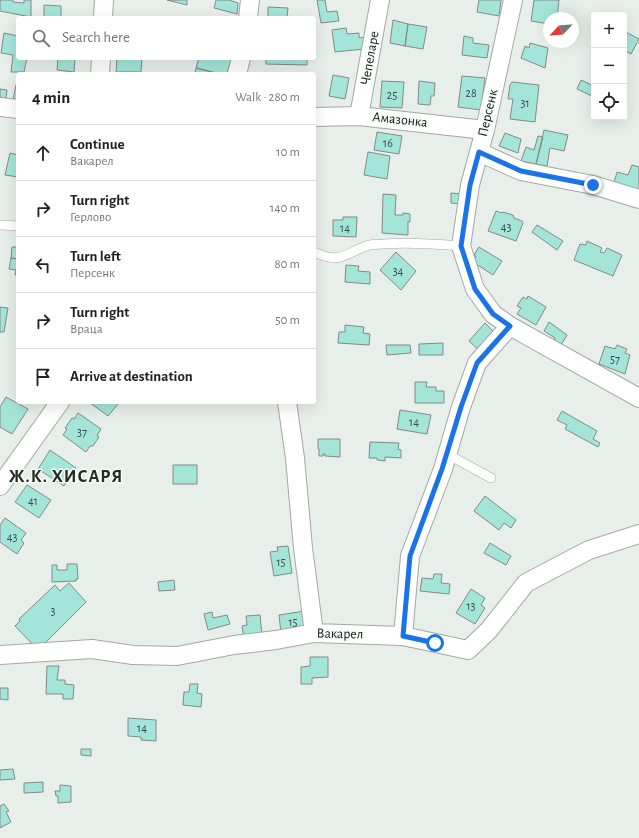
<!DOCTYPE html>
<meta charset="utf-8">
<style>
:root{--surface:#fff;--page:#f2f2f2;--text:#222;--muted:#767676;--line:#e0e0e0}
body{margin:0;font-family:"Alegreya Sans",sans-serif;background:var(--page);color:var(--text)}
.controls{position:absolute;right:12px;top:12px;display:grid;overflow:hidden;border-radius:4px;box-shadow:0 4px 16px #0002}
.controls button{width:36px;height:36px;display:grid;place-items:center;padding:0;border:0;border-bottom:1px solid var(--line);background:var(--surface);color:var(--text);font:20px sans-serif}
.compass{position:absolute;left:543px;top:12px;width:36px;height:36px;border-radius:50%;background:var(--surface);box-shadow:0 4px 16px #0002;rotate:244deg}
.stop{position:absolute;width:12px;height:12px;margin:-9px;border:3px solid #1a73e8;border-radius:50%;background:#fff}
.stop.end{background:#1a73e8;border-color:#fff;box-shadow:0 1px 4px #0008}
.list{margin:0;padding:0;list-style:none}
h2{display:flex;justify-content:space-between;align-items:center;height:52px;margin:0;padding:0 16px;font-size:17px}
h2 small{font-size:13px;font-weight:400;color:var(--muted)}
.list li{display:grid;grid-template-columns:26px 1fr auto;gap:12px;align-items:center;box-sizing:border-box;height:56px;padding:0 16px;border-top:1px solid var(--line)}
.list b{display:block;font-size:15px;white-space:nowrap}
.list p{margin:0;font-size:13px;white-space:nowrap;color:var(--muted)}
.list em{font-size:13px;font-style:normal;color:var(--muted)}
.icon{flex:none;width:22px;height:22px;fill:none;stroke:currentColor;stroke-width:2;stroke-linecap:round;stroke-linejoin:round}
.map{position:relative;flex:none;width:639px;height:838px;overflow:hidden}
.search{position:absolute;background:var(--surface);box-shadow:0 4px 16px #0002;left:16px;top:16px;width:300px;height:44px;display:flex;align-items:center;gap:10px;box-sizing:border-box;padding:0 14px;border-radius:4px;color:var(--muted);font-size:15px}
.panel{position:absolute;background:var(--surface);box-shadow:0 4px 16px #0002;left:16px;top:72px;width:300px;height:332px;border-radius:4px}
.map>svg:first-child{display:block}
.building{fill:#a4e5da;stroke:#828a89}
.lines{fill:none;stroke-linecap:round;stroke-linejoin:round}
.service-casing{stroke:#a2a9a4;stroke-width:10}
.minor-casing{stroke:#a2a9a4;stroke-width:20}
.service{stroke:#fff;stroke-width:9}
.minor{stroke:#fff;stroke-width:18}
.route{stroke:#1a73e8;stroke-width:5}
.labels{text-anchor:middle;dominant-baseline:central;stroke-width:3;stroke-linejoin:round;paint-order:stroke}
.number-label{font-size:12px;fill:#3a4c48}
.street-label{font-size:14px;fill:#171918;stroke:#f5fdf8}
.district-label{font-size:18px;font-weight:bold;letter-spacing:1px;fill:#262b27;stroke:#f5fdf8}
</style>
<div class="map">
<svg width="639" height="838" viewBox="0 0 639 838">
<rect width="100%" height="100%" fill="#e8efea"/>
<path class="building" d="M0 0H13V2L24 3V0H31V17L0 11Z
M167 0H187V5Z
M216 0H229L238 3 237 14 214 8Z
M317 0H325L327 12 337 11 339 21 321 23Z
M479 0H501L499 16 477 12Z
M534 0H559L557 18H549V24L531 21Z
M44 5 61 6V18H44Z
M268 7 288 8 287 18H268Z
M393 20 408 24 405 46 390 43Z
M408 24 427 27 423 49 405 46Z
M346 28 347 34 359 33V38L366 37 364 49 335 52 332 30Z
M624 31 639 39 631 54 624 50Z
M4 33 18 36V58H27L24 72H11L13 55 1 53Z
M464 36 473 38V43L489 45 487 58 462 55Z
M530 43 548 48 545 68 521 58 525 46 529 48Z
M58 58H75L74 72 57 70Z
M117 58H142L141 72H116Z
M199 58 231 59 227 74H220L196 68Z
M266 58H307V65L266 64Z
M196 68 220 74H195Z
M333 75 349 78 345 99 329 96Z
M462 76 485 78 481 110 458 107Z
M581 80 594 86V97L577 89Z
M382 81 404 82 402 108 380 107Z
M419 81 435 83 434 96H431L430 105 418 104Z
M512 82 539 85 535 122 510 119 513 99H508L510 85Z
M16 85 18 86V101L13 100Z
M0 89 7 90 6 98H0Z
M544 130 568 135 564 151 550 148 547 166 536 164Z
M377 132 402 136 399 154 374 150Z
M505 133 521 139 518 153 499 146Z
M538 136 543 137 536 164 521 161 526 147 534 150Z
M368 152 390 156 387 179 364 175Z
M10 153 18 155V177L5 175Z
M632 165 639 167V191L614 183 617 172 628 175Z
M451 193 461 194V204L451 203Z
M383 194 396 195 395 215H403V213L410 214V222L408 221V235L382 233Z
M496 211 502 213 503 212 513 215 514 218 522 221 523 223 516 241 488 231Z
M343 217H357L356 237 333 236V220H343Z
M537 225 563 241 557 250 532 232Z
M587 241 602 248 600 252 604 253 607 248 622 255 613 276 574 260 580 244 586 245Z
M12 247H18V259L11 258Z
M479 247 502 261 493 275 473 262 476 256 474 255Z
M396 252 416 271 401 290 380 270Z
M11 258 18 259V275H15L16 270 9 269Z
M346 265 359 266 358 271 370 272V284L345 282Z
M528 296 546 307 536 325 517 314 521 308 517 306 523 297 527 299Z
M0 307 8 308 4 332H0Z
M549 322 567 335 561 345 553 341 555 338 544 331Z
M485 323 497 335 481 352 469 341Z
M345 325 364 327 363 333 370 334 369 345 338 343 339 332H345Z
M443 343V355H419V344Z
M386 345H410L411 353 387 355Z
M617 345 627 349 625 353 630 355 625 374 599 364 605 346 615 349Z
M415 382H427L426 387H436V391H444V403H415Z
M6 397 28 409 12 434 0 427V407Z
M89 402H116L118 404 108 416Z
M400 410 431 415 427 434 397 429Z
M562 411 597 431 593 439 600 443 598 447 565 429 567 425 557 420Z
M78 413 101 429 97 436 99 437 93 446H90L86 452 63 435 67 429 65 428 72 418 74 419Z
M318 439H340V457L325 456V454H323V456H319V449H318Z
M370 442 399 443 398 449 401 450V458L385 457V461L377 460V458H369Z
M50 450 76 468 64 486 38 469Z
M173 465H197V484H173Z
M27 485 51 500 39 518 15 502Z
M485 496 516 520 511 528 504 523 499 530 474 511Z
M5 518 26 533 21 540 24 543 17 554 0 542V525Z
M490 543 511 556 506 565 484 553Z
M288 546 292 573 274 576 270 552 278 551 277 547Z
M67 564H77L78 579H76V581L52 582V565H57V570H67Z
M434 574H442L441 583 450 584 449 594 420 591 422 578 433 579Z
M174 580 175 590 159 591 158 582Z
M69 583 86 602 38 650 15 626 20 621 19 619 55 585 60 591Z
M471 589 485 598 481 605 485 608 475 624 456 613Z
M305 611 308 629 281 633 279 615Z
M212 612 213 618 227 615 230 624 208 630 204 614Z
M260 615 262 635 244 638 242 626 247 625 246 616Z
M310 657H328V677L312 678V684H301V667L310 666Z
M47 666H59L57 680H65V684L74 685 73 699H63V694H46Z
M190 684H198L197 693 202 694 201 707 183 705 184 692H189Z
M0 688H8V700L0 699Z
M128 718 156 720V741L141 740V737L128 736Z
M81 749H91V756L81 755Z
M13 769 15 779 0 780V770Z
M43 782V792L24 793V783Z
M60 785 71 786V802L58 803V796H56L55 791H60Z
M4 804 9 811 6 812 11 822 0 828V806Z"/>
<g class="lines">
<defs>
<path id="service" d="M0 225 18 226
M314 252C339 264 343 255 366 246 371 244 378 244 384 244 409 242 436 244 461 246
M447 454 491 478"/>
<path id="minor" d="M513 0 485 130 470 185 461 246 475 289 493 314 510 326 639 398
M103 18 104 0
M248 18 250 0
M100 74 101 58
M237 74 241 58
M0 107 18 109
M359 116 380 0
M314 117 359 116 485 130
M479 152 521 171 593 185 639 199
M287 402 295 458 303 548 314 633
M0 486 60 402
M403 636 410 556 443 469 461 407 477 363 510 326
M0 655 92 649 133 655 177 656 234 645 276 640 314 633 403 636 468 650 489 630 526 583 589 550 639 534"/>
</defs>
<use href="#service" class="service-casing"/>
<use href="#minor" class="minor-casing"/>
<use href="#service" class="service"/>
<use href="#minor" class="minor"/>
</g>
<g class="lines">
<path class="route" d="M435 643 403 636 410 556 442 469 461 407 477 363 510 326 493 314 475 289 461 246 470 185 479 152 521 171 593 185"/>
</g>
<g class="labels">
<g class="number-label">
<text x="471" y="93">28</text>
<text x="392" y="95">25</text>
<text x="525" y="103">31</text>
<text x="388" y="143">16</text>
<text x="506" y="227">43</text>
<text x="345" y="228">14</text>
<text x="398" y="271">34</text>
<text x="615" y="359">57</text>
<text x="414" y="422">14</text>
<text x="82" y="432">37</text>
<text x="33" y="501">41</text>
<text x="12" y="537">43</text>
<text x="281" y="562">15</text>
<text x="471" y="606">13</text>
<text x="53" y="611">3</text>
<text x="293" y="622">15</text>
<text x="142" y="728">14</text>
</g>
<g class="street-label">
<text transform="translate(370 58) rotate(-80)">Чепеларе</text>
<text transform="translate(488 113) rotate(-77)">Персенк</text>
<text transform="translate(400 120) rotate(6)">Амазонка</text>
<text transform="translate(340 634) rotate(1)">Вакарел</text>
</g>
<g class="district-label">
<text x="66" y="477">Ж.К. ХИСАРЯ</text>
</g>
</g>
</svg>
<div class="controls">
<button>+</button>
<button>−</button>
<button><svg class="icon" aria-label="locate" viewBox="0 0 24 24"><circle cx="12" cy="12" r="6"/><path d="M12 2v4M12 18v4M2 12h4M18 12h4"/></svg></button>
</div>
<svg class="compass" viewBox="-18 -18 36 36"><path d="M0-13l5 13h-10z" fill="#e53935"/><path d="M0 13l5-13h-10z" fill="#767676"/></svg>
<div class="stop" style="left:435px;top:643px"></div>
<div class="stop end" style="left:593px;top:185px"></div>
<div class="search"><svg class="icon" aria-label="search" viewBox="0 0 24 24"><circle cx="10" cy="10" r="6"/><path d="M15 15l6 6"/></svg>Search here</div>
<section class="panel">
<h2>4 min<small>Walk · 280 m</small></h2>
<ul class="list">
<li><svg class="icon" aria-label="ahead" viewBox="0 0 24 24"><path d="M12 20V5M6 11l6-6 6 6"/></svg><div><b>Continue</b><p>Вакарел</p></div><em>10 m</em></li>
<li><svg class="icon" aria-label="right" viewBox="0 0 24 24"><path d="M7 20v-9h11M14 6l5 5-5 5"/></svg><div><b>Turn right</b><p>Герлово</p></div><em>140 m</em></li>
<li><svg class="icon" aria-label="left" viewBox="0 0 24 24"><path d="M17 20v-9H6M10 6l-5 5 5 5"/></svg><div><b>Turn left</b><p>Персенк</p></div><em>80 m</em></li>
<li><svg class="icon" aria-label="right" viewBox="0 0 24 24"><path d="M7 20v-9h11M14 6l5 5-5 5"/></svg><div><b>Turn right</b><p>Враца</p></div><em>50 m</em></li>
<li><svg class="icon" aria-label="arrive" viewBox="0 0 24 24"><path d="M6 21V4h12l-3 4 3 4H6"/></svg><div><b>Arrive at destination</b></div></li>
</ul>
</section>
</div>
